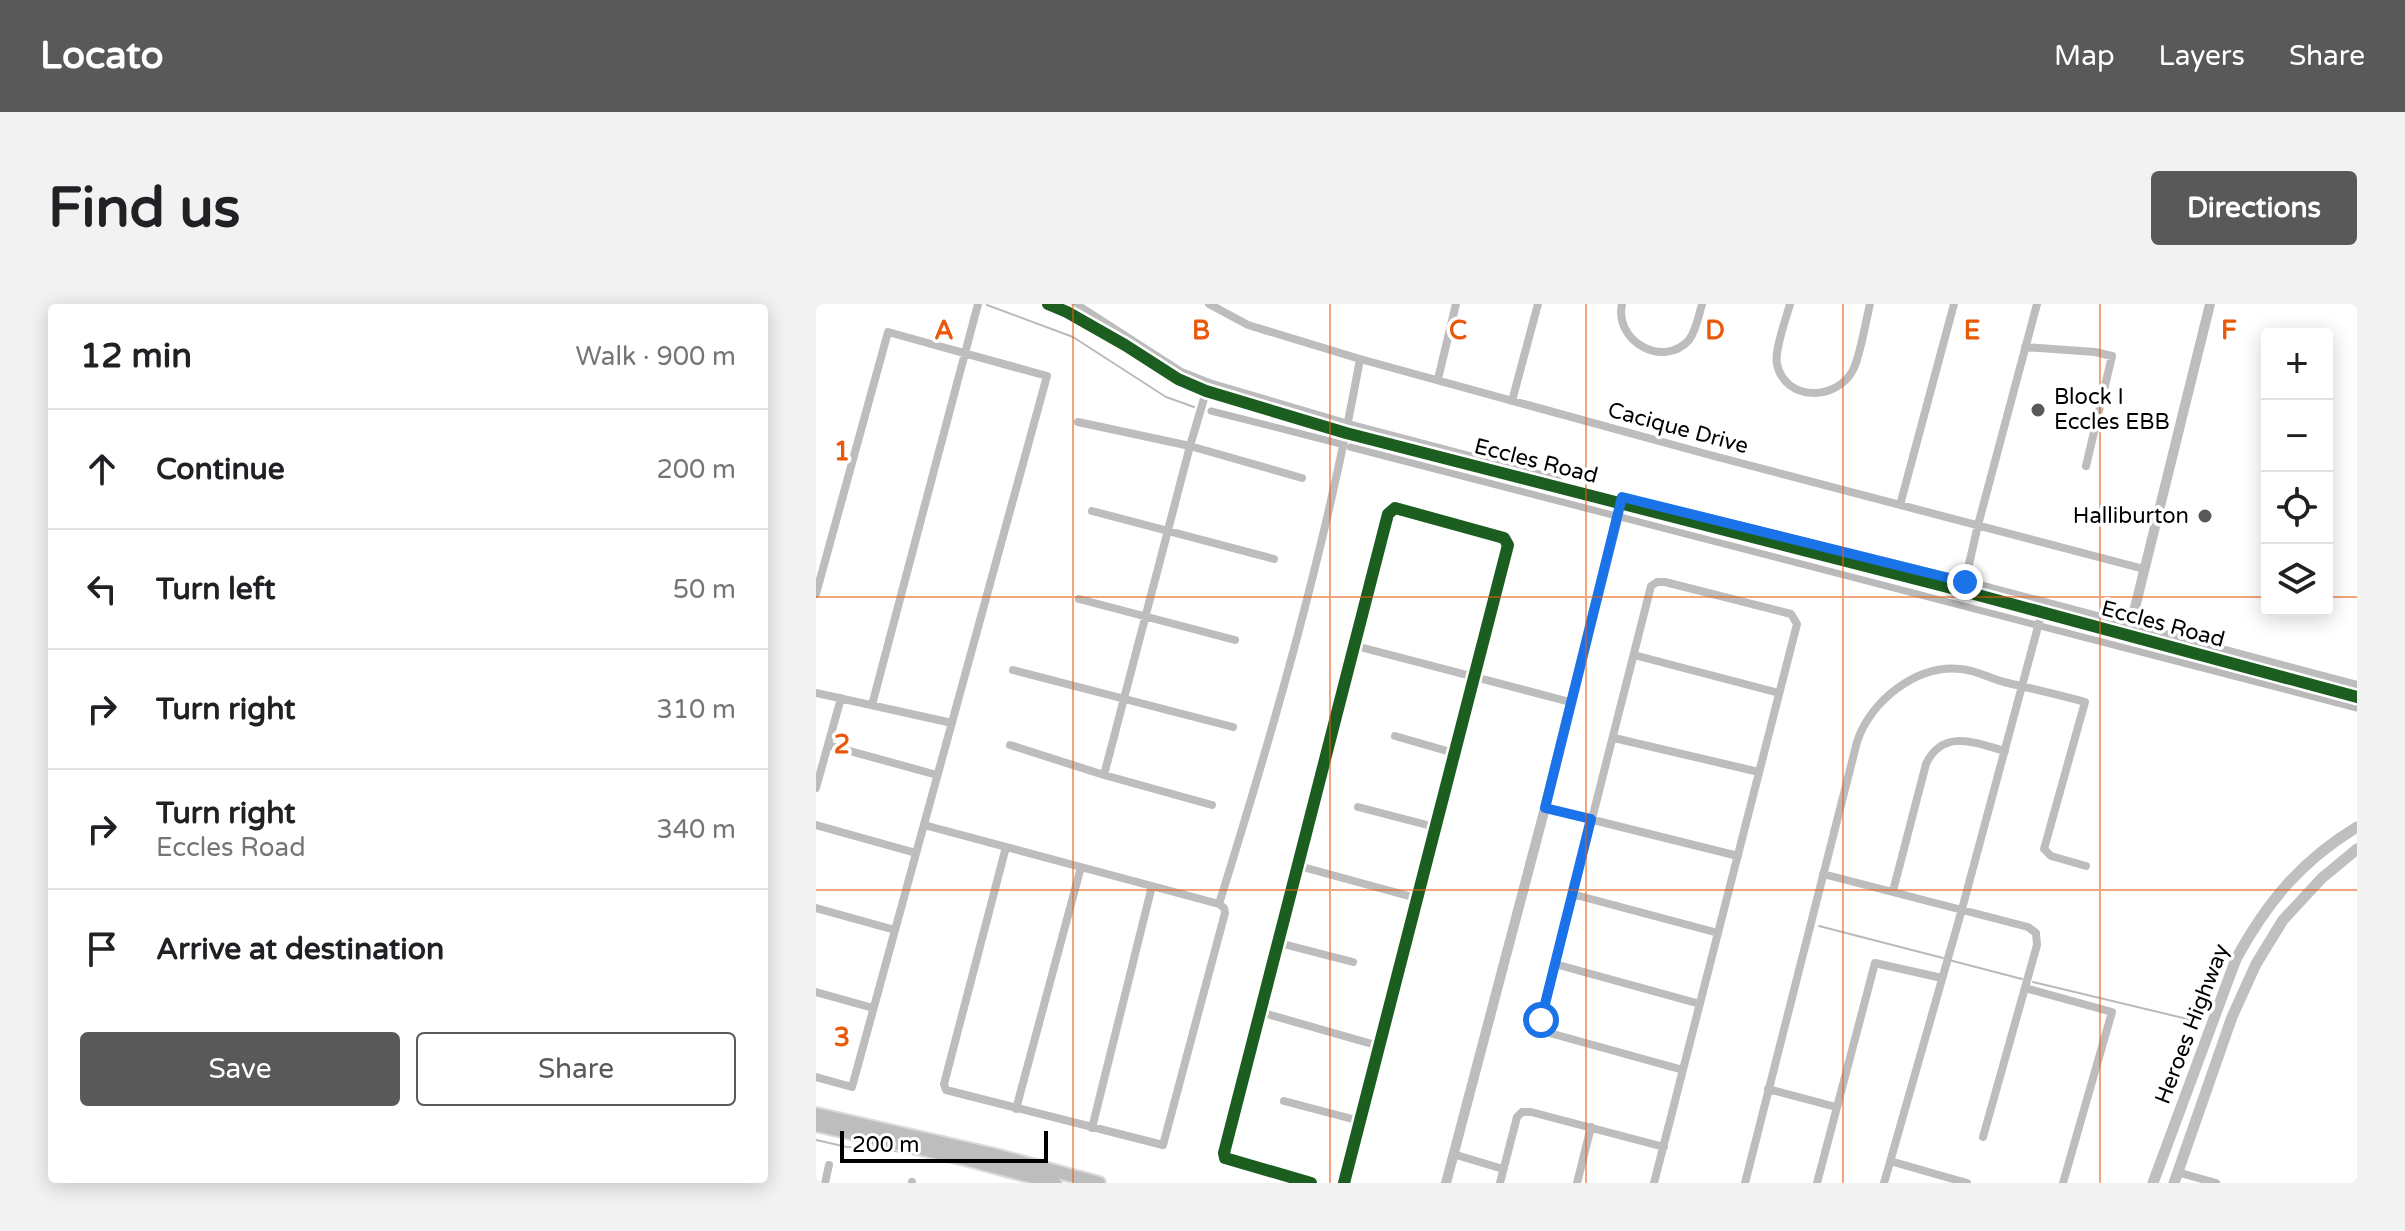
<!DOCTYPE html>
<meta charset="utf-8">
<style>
:root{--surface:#fff;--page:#f2f2f2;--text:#202124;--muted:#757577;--line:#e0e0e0;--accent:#595959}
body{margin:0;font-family:"Varela Round",sans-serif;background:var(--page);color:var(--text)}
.controls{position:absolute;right:24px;top:24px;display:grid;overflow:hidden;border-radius:8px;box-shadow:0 4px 20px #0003}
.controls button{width:72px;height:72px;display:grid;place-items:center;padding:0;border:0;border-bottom:2px solid var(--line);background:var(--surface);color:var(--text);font:40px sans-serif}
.scale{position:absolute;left:24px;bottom:20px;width:208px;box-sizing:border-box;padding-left:8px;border:4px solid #000;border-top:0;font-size:22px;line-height:28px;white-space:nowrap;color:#000;-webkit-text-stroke:6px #fff;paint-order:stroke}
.stop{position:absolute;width:24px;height:24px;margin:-18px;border:6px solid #1a73e8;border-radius:50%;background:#fff}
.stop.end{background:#1a73e8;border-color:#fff;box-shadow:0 2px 8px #0008}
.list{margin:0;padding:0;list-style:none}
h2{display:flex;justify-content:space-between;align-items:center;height:104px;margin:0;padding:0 32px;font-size:34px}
h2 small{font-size:26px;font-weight:400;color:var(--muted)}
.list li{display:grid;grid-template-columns:52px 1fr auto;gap:24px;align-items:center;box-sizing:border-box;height:120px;padding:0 32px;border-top:2px solid var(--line)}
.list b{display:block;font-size:30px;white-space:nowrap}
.list p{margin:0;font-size:26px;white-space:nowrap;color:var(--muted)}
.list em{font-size:26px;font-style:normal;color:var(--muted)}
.actions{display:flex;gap:16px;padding:24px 32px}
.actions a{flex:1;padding:18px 0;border:2px solid var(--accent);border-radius:8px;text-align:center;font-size:28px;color:var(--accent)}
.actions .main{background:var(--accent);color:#fff}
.icon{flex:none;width:44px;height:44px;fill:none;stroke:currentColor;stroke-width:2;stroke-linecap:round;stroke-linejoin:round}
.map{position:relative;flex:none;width:1541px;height:879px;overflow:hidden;border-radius:8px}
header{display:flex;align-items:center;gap:48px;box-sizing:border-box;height:112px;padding:0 40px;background:var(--accent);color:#fff}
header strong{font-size:38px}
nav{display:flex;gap:44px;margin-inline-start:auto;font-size:28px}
.intro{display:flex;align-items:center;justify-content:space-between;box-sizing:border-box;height:192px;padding:0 48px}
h1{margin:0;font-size:56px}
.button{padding:20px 36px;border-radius:8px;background:var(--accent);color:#fff;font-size:28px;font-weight:700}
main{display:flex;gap:48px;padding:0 48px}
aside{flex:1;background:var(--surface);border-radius:8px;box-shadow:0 4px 20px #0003}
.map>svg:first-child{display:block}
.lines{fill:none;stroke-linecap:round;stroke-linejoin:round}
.stream{stroke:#bababa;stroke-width:2}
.canal{stroke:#bababa;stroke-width:7}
.primary-casing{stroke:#dbdbdb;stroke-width:16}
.minor{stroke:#bdbdbd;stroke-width:8}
.tertiary{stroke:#bdbdbd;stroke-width:10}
.secondary{stroke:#bfbfbf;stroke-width:11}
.primary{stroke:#bdbdbd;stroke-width:12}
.cycleway-casing{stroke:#fff;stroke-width:17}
.cycleway{stroke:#1b5e20;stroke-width:12}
.route{stroke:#1a73e8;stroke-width:10}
.grid{fill:none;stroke:#e8590c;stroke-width:2;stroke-opacity:0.55}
.poi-dot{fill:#595959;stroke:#fff;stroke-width:3}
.labels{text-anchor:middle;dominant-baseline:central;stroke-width:7;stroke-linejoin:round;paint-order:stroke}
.poi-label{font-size:22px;fill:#000;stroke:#fff;text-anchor:start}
.street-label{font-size:22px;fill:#000;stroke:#fff}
.grid-label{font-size:26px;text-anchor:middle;font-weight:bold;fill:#e8590c;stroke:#fff;stroke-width:7;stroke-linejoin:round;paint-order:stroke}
</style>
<header>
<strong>Locato</strong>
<nav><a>Map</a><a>Layers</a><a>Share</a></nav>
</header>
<div class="intro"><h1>Find us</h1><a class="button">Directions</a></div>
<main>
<aside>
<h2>12 min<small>Walk · 900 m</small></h2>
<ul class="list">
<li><svg class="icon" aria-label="ahead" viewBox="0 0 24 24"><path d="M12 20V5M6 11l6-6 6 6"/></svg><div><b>Continue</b></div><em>200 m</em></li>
<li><svg class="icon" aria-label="left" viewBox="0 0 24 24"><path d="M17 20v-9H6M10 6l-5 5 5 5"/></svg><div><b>Turn left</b></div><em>50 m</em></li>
<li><svg class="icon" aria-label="right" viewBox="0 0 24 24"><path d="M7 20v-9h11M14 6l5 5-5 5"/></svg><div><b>Turn right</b></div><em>310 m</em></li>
<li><svg class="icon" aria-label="right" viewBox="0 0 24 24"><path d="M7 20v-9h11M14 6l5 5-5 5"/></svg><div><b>Turn right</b><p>Eccles Road</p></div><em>340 m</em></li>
<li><svg class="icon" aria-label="arrive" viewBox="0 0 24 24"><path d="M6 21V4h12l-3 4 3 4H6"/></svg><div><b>Arrive at destination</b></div></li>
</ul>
<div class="actions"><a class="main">Save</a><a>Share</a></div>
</aside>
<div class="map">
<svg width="1541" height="879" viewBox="0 0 1541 879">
<rect width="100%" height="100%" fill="#fff"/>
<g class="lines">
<path class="stream" d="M171 1 257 33 350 93 378 103
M1003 622 1127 654
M1133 656 1206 675
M1217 678 1384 718
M0 836 31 843 89 848
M244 875 258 879"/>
<path class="canal" d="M395 107 525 140
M534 143 1541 404"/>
<defs>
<path id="primary" d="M0 810 179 851 283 879
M0 821 149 855 239 879"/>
</defs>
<use href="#primary" class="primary-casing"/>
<path class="minor" d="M393 0 432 21 544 55 894 151 1328 265
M806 0C798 37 847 65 873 36 880 27 883 11 886 0
M974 0C970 15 958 47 961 60 969 98 1021 97 1037 66 1044 53 1050 16 1054 0
M1209 43 1279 48 1296 52 1270 162
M622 75 640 0
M696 97 722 0
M262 118 374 142 486 174
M1084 201 1138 0
M276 207 458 255
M1148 282 1162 221 1221 0
M0 290 72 28 231 72 36 783 0 773
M263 295 419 336
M540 342 754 398
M818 351 963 389
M197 366 417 423
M0 389 136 419
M56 401 162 0
M579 432 638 449
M798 434 943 468
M12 441 121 471
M194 441 288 471 396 501
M288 471 374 142 392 81
M0 484 25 394
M542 503 619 523
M729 504 922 552
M0 521 100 549
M108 521 403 600 408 604 409 609 347 841 130 786 128 780 190 543
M483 562 600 594
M1007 570 1212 623 1220 629 1221 641 1167 833
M1077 587 1110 460C1127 424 1160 439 1189 447
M756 590 902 629
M403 600C459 421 511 239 544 55
M0 604 79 626
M463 639 537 658
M739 660 884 700
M1209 684 1296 708 1247 879
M0 688 57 704
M444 708 563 742
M952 785 1020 803
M468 797 544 817
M200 805 265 563
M276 824 336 582
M637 850 687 865
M1074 857 1151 879
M1361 868 1400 879
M9 879 13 861
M96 879V878
M495 879 409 854 408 849 572 210 579 204 688 234 692 241 528 879
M684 879 701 813 706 808H715L848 843
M761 879 775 823
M838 879 981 320 975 310 849 278H841L835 282 725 716 730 728 867 766
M929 879 1041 438C1054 397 1101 360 1145 365 1161 366 1176 376 1192 379 1218 385 1244 391 1269 398L1228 545 1235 552 1270 562
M1001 879 1059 659 1126 674
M1068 879 1146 605 1227 304"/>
<path class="tertiary" d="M232 0 251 8 309 41 362 75 390 87 530 129 1147 287 1541 393
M258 0 365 69 393 80 532 121 741 176
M865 208 1149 278 1541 382
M1313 328 1394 0
M630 879 729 504 806 195"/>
<path class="secondary" d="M1337 879 1420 655C1451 598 1485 557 1541 523
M1358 879 1416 713 1440 660 1467 616 1506 574 1541 545"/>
<use href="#primary" class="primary"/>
<defs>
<path id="cycleway" d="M232 0 251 8 309 41 362 75 390 87 530 129 1147 287 1541 393
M495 879 409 854 408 849 572 210 579 204 688 234 692 241 528 879"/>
</defs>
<use href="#cycleway" class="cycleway-casing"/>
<use href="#cycleway" class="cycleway"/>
</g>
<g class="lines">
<path class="route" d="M725 716 775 515 729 504 806 193 1149 278"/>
</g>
<path class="grid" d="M257 0V879M514 0V879M770 0V879M1027 0V879M1284 0V879M0 293H1451M1511 293H1541M0 586H1541"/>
<g class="poi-dot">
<circle cx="1222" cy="106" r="8"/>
<circle cx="1389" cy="212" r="8"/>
</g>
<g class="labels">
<g class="poi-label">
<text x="1238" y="93">Block I<tspan x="1238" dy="25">Eccles EBB</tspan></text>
<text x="1373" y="212" text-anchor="end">Halliburton</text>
</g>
<g class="street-label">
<text transform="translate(862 124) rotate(15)">Cacique Drive</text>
<text transform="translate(720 157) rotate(14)">Eccles Road</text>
<text transform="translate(1347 320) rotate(15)">Eccles Road</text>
<text transform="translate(1376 720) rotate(-69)">Heroes Highway</text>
</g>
</g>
<g class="grid-label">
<text x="128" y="35">A</text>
<text x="385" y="35">B</text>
<text x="642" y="35">C</text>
<text x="899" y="35">D</text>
<text x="1156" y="35">E</text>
<text x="1413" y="35">F</text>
<text x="26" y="156">1</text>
<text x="26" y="449">2</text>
<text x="26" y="742">3</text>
</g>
</svg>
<div class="controls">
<button>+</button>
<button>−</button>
<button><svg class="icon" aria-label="locate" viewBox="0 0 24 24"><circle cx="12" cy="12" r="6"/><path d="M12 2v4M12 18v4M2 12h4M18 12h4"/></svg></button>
<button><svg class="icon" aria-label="layers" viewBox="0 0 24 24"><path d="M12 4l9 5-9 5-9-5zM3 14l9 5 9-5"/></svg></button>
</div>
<div class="scale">200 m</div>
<div class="stop" style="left:725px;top:716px"></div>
<div class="stop end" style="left:1149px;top:278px"></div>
</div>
</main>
